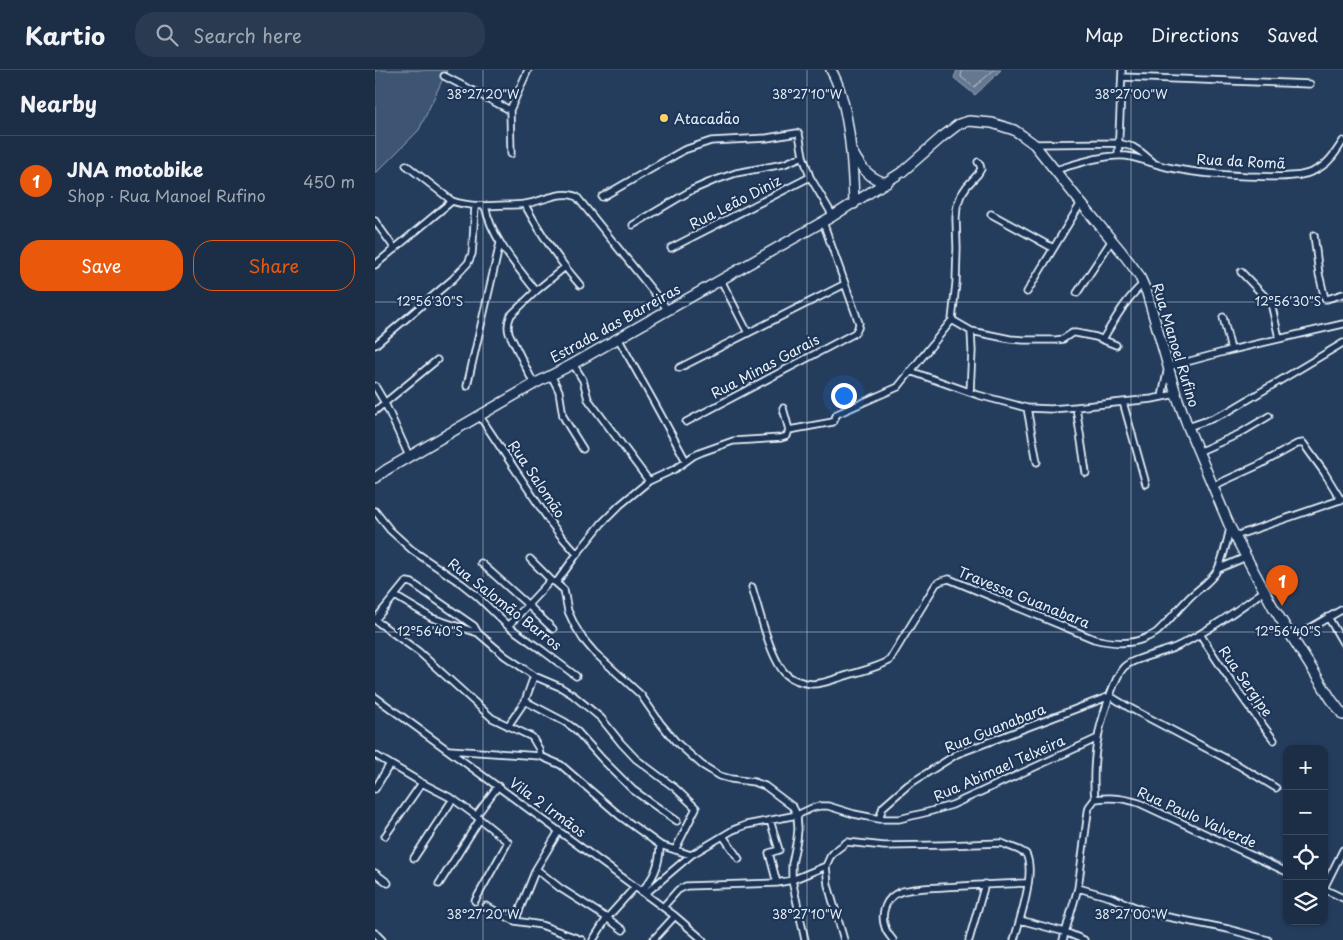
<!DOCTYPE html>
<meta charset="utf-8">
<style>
:root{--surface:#1c2e46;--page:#293a51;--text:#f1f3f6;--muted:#a0a8b3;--line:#3a4a5f;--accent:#ea580c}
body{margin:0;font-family:"Playpen Sans",sans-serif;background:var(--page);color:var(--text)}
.controls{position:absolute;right:15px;bottom:15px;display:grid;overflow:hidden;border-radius:10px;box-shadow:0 1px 4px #0004}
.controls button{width:45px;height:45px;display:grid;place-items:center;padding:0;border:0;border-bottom:1px solid var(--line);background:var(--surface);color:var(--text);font:25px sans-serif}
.you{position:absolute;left:468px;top:325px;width:18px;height:18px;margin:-12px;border:4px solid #fff;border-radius:50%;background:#1a73e8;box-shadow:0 0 0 8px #1a73e833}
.badge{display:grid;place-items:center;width:32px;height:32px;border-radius:50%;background:var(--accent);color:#fff;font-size:16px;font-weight:700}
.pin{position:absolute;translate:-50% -41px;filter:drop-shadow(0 1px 2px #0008)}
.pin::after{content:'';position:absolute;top:26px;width:18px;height:15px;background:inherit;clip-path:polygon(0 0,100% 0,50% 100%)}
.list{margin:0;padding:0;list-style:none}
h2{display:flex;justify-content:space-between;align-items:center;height:65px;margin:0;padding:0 20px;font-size:21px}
h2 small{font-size:16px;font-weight:400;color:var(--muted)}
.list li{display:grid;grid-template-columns:32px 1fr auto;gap:15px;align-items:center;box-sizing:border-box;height:90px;padding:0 20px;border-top:1px solid var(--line)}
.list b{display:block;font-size:19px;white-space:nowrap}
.list p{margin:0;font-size:16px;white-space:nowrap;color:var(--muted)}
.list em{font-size:16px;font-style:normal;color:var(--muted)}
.actions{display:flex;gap:10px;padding:15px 20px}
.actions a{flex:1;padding:11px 0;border:1px solid var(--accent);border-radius:20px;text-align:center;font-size:18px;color:var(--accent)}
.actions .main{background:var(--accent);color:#fff}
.icon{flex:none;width:28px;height:28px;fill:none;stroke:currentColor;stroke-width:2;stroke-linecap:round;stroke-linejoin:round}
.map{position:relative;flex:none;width:968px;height:870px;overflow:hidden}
header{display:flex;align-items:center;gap:30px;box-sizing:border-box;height:70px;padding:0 25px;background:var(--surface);border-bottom:1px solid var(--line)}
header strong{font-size:24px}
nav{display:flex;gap:28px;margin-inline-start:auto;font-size:18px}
.search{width:350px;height:45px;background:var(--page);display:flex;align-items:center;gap:12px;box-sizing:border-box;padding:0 18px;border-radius:20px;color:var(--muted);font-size:19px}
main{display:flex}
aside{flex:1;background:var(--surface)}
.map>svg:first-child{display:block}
.green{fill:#3e5472;stroke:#93a2b5}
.water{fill:#657890;stroke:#99a8ba}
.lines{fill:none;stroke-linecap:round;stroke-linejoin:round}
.shore{stroke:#b4c1ce;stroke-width:1}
.street-casing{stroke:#e8f1f8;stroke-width:9}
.secondary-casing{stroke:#e8f1f8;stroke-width:12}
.street{stroke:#1d3557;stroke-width:5.5}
.secondary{stroke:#1d3557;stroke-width:9}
.ticks{fill:none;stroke:#e8f1f8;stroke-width:1;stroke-opacity:0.45}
.poi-dot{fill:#ffd166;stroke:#1d3557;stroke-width:2}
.labels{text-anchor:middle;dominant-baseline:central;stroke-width:4.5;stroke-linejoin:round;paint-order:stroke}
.poi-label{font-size:14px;fill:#e8f1f8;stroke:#1d3557;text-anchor:start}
.street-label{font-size:14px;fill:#e8f1f8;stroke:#1d3557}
.ticks-label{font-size:12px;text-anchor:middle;fill:#e8f1f8;stroke:#1d3557;stroke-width:4.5;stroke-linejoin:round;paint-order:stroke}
</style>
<header>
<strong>Kartio</strong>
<div class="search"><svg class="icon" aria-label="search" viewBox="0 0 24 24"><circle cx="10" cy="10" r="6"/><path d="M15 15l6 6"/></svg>Search here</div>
<nav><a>Map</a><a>Directions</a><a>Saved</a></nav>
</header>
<main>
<aside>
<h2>Nearby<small></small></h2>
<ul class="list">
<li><span class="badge">1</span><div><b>JNA motobike</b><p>Shop · Rua Manoel Rufino</p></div><em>450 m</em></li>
</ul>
<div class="actions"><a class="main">Save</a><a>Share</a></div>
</aside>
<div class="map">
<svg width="968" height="870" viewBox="0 0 968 870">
<rect width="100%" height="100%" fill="#253d5d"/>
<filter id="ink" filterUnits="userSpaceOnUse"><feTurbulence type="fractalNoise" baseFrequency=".02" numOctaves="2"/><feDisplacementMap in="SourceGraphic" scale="10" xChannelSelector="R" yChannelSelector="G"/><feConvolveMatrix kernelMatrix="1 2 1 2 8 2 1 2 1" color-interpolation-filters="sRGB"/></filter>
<g filter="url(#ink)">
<path class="green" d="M0 0H72L44 60 0 104Z"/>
<path class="water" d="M582 0H626L600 25 579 8Z"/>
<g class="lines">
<path class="shore" d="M587 0 586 7 599 17 619 0"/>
<defs>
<path id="street" d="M69 6 135 40
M747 7 935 14
M659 74 743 73 758 77 766 82 778 92
M136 84 135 40 153 0
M743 86 747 0
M31 95 77 131C95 137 113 136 131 135 137 135 144 135 150 134 166 132 188 119 202 127L293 240
M680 100C701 94 730 84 751 86 765 88 778 94 792 97 818 103 845 105 872 106 887 106 902 108 917 106 927 106 938 102 946 97 956 91 962 80 968 71
M227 127 309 80 336 71 392 68 422 63 424 64 428 86 435 107 458 146
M150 135C166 164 183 190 205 215
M110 136C117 169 141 195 161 221
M616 144 678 178
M0 151 20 179
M258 155 317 120 338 111 361 103 409 94 428 86
M939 165 944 204 950 229H952L968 224
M296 178 435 107
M0 195 77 131
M866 202 896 233 904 268
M346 210 373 263
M652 222 706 133
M702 223 737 170
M848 247 856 280
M577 250 596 261 635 269 649 270H681L688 269 697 263H701L721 267 741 275
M243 268 280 334 311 391
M728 269C740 249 751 229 768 214
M0 275 78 209 93 193 97 184 98 172 100 136
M198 294 208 310 213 329 274 411
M304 298 470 214
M535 301 603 325 652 338 676 339 701 337 777 329 801 324
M176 305 184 321 188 346 193 355 208 379
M159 314 134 263C132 256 133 251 136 245L161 221 190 197
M0 316 10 333 34 386
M92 316 125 173
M595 322 597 281 596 261
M787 327 793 297 856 280 968 254
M748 332 771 414
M701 337 711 403
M408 338 414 360 412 366 406 368 358 371 327 382 318 386 300 399 274 411 245 435 227 453 202 484 181 513 189 520 193 541 200 556 208 569 219 582 266 625 286 654 301 672 327 695 345 706 356 709 379 712 390 716 418 737 422 745 423 759 422 769 417 794V810L430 870
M652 338 662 392
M0 341 62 290
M104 345 175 452 186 466 202 484
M311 352 480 263 483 258 484 253 448 152
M813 357 836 349 854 341 968 273
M414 360 458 352 462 344 523 317 577 250 581 213 582 178 581 148 582 136 586 125 592 116 603 104 606 99 605 95 603 92
M823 382 864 364 894 346
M838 416 884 395 922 374 928 373 949 402 966 430
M0 441 15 460 37 480 87 514 102 526 133 556 168 581 201 606
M860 466 968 429
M155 489 176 510
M106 493 153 535 178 559
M843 499 871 487
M377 517C384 539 396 592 412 605 419 611 428 613 437 614 447 614 457 610 467 607 482 602 499 599 514 591L561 514 566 511 574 509 719 569C735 573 752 575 768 569 773 567 778 565 782 562 793 552 803 539 814 528 823 519 837 511 843 499 849 486 852 472 855 458
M20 526 57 548 103 563 130 586 145 596 159 606 185 617 198 625 226 648 246 673 261 689 300 718 321 738 300 780
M953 547 968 573
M0 550 44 582 117 648 157 667 164 679 165 686 186 695 245 746 285 775 316 785
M0 550 30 513 32 512 37 513 99 556 103 563
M133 556 176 510 181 513
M825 564C848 601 873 636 899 670
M918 568 968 539
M735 626 753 637 863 695 901 718
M0 627 270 824 300 846 328 870
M150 631 190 652 200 659 228 690 258 720 302 751
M133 656 150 631 159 606
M74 680 165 686
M0 685 47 713 78 729 101 746 133 772 100 831
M0 719 15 694
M720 729C718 711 719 686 723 668 725 654 739 607 749 597 759 587 791 583 805 575 835 560 862 540 889 521
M720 729C737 727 747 728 764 733L912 802
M101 746 123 716
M504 749 508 737 533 715 582 684 735 626
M395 750 404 780 394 783 402 813
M10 766 47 713
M348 766 364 789
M39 788 78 729
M161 799 185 818 232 848 248 860
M0 803 13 813
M64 814 105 749
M703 818 735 827 770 841 788 846 853 859 893 870
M949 818 968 780
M949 819 968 828
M266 821C279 809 285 792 285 775
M270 824 316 785 358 760 371 755 422 745 437 738 445 736H453L479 744 504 749H524L553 742 577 735 723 668
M111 836 140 851 166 855 207 870
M288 837 303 820 311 816 402 813 417 810 451 796
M645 850 690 862 709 870
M140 851 161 799 184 761
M0 863 7 870
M218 870 232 848 260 817
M278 870 300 846
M469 870 453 815 451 796 455 787 460 781 472 772 509 776 569 775 626 773 644 780 651 784C661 803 645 849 639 870
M518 870C515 866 511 862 510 857 505 843 511 827 525 822 537 818 555 818 568 817 596 815 625 814 653 813
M594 870 610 814
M688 870 703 818 713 742 714 737 720 729"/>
<path id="secondary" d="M456 0C475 33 478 96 479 134
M478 83C486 98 495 109 512 113
M0 408 11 400 159 314 198 294 458 146 527 102 567 67 584 54 594 51 617 53 639 60 648 66 659 74 706 133 746 181 764 205 772 223 801 324 813 357 855 457 898 537 956 629 968 645"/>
</defs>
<use href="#street" class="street-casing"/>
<use href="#secondary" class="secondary-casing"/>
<use href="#street" class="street"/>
<use href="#secondary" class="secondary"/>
</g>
</g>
<path class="ticks" d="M108 0V870M432 0V870M756 0V870M0 232H968M0 562H968"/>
<circle class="poi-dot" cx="289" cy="48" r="5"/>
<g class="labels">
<g class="poi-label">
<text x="299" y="48">Atacadão</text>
</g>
<g class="street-label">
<text transform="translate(866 91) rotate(3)">Rua da Romã</text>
<text transform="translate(360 132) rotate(-27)">Rua Leão Diniz</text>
<text transform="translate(240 253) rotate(-29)">Estrada das Barreiras</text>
<text transform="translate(801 275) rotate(73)">Rua Manoel Rufino</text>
<text transform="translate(390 296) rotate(-28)">Rua Minas Garais</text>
<text transform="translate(162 409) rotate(56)">Rua Salomão</text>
<text transform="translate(649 527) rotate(22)">Travessa Guanabara</text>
<text transform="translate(130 534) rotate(38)">Rua Salomão Barros</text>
<text transform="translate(871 611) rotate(55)">Rua Sergipe</text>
<text transform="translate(620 658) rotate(-22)">Rua Guanabara</text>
<text transform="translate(624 698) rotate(-24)">Rua Abimael Telxeira</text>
<text transform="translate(173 737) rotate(36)">Vila 2 Irmãos</text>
<text transform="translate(822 747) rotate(24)">Rua Paulo Valverde</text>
</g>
</g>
<g class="ticks-label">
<text x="108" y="29">38°27'20"W</text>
<text x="432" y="29">38°27'10"W</text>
<text x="756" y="29">38°27'00"W</text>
<text x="55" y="236">12°56'30"S</text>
<text x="913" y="236">12°56'30"S</text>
<text x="55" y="566">12°56'40"S</text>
<text x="913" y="566">12°56'40"S</text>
<text x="108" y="849">38°27'20"W</text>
<text x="432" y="849">38°27'10"W</text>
<text x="756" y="849">38°27'00"W</text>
</g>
</svg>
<div class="controls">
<button>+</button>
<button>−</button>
<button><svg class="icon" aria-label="locate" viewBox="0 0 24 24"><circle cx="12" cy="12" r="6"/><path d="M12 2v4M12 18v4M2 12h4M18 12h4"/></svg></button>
<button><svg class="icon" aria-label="layers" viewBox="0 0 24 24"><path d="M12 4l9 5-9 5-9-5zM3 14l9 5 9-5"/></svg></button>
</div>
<div class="you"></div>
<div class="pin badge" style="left:907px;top:536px">1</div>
</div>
</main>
